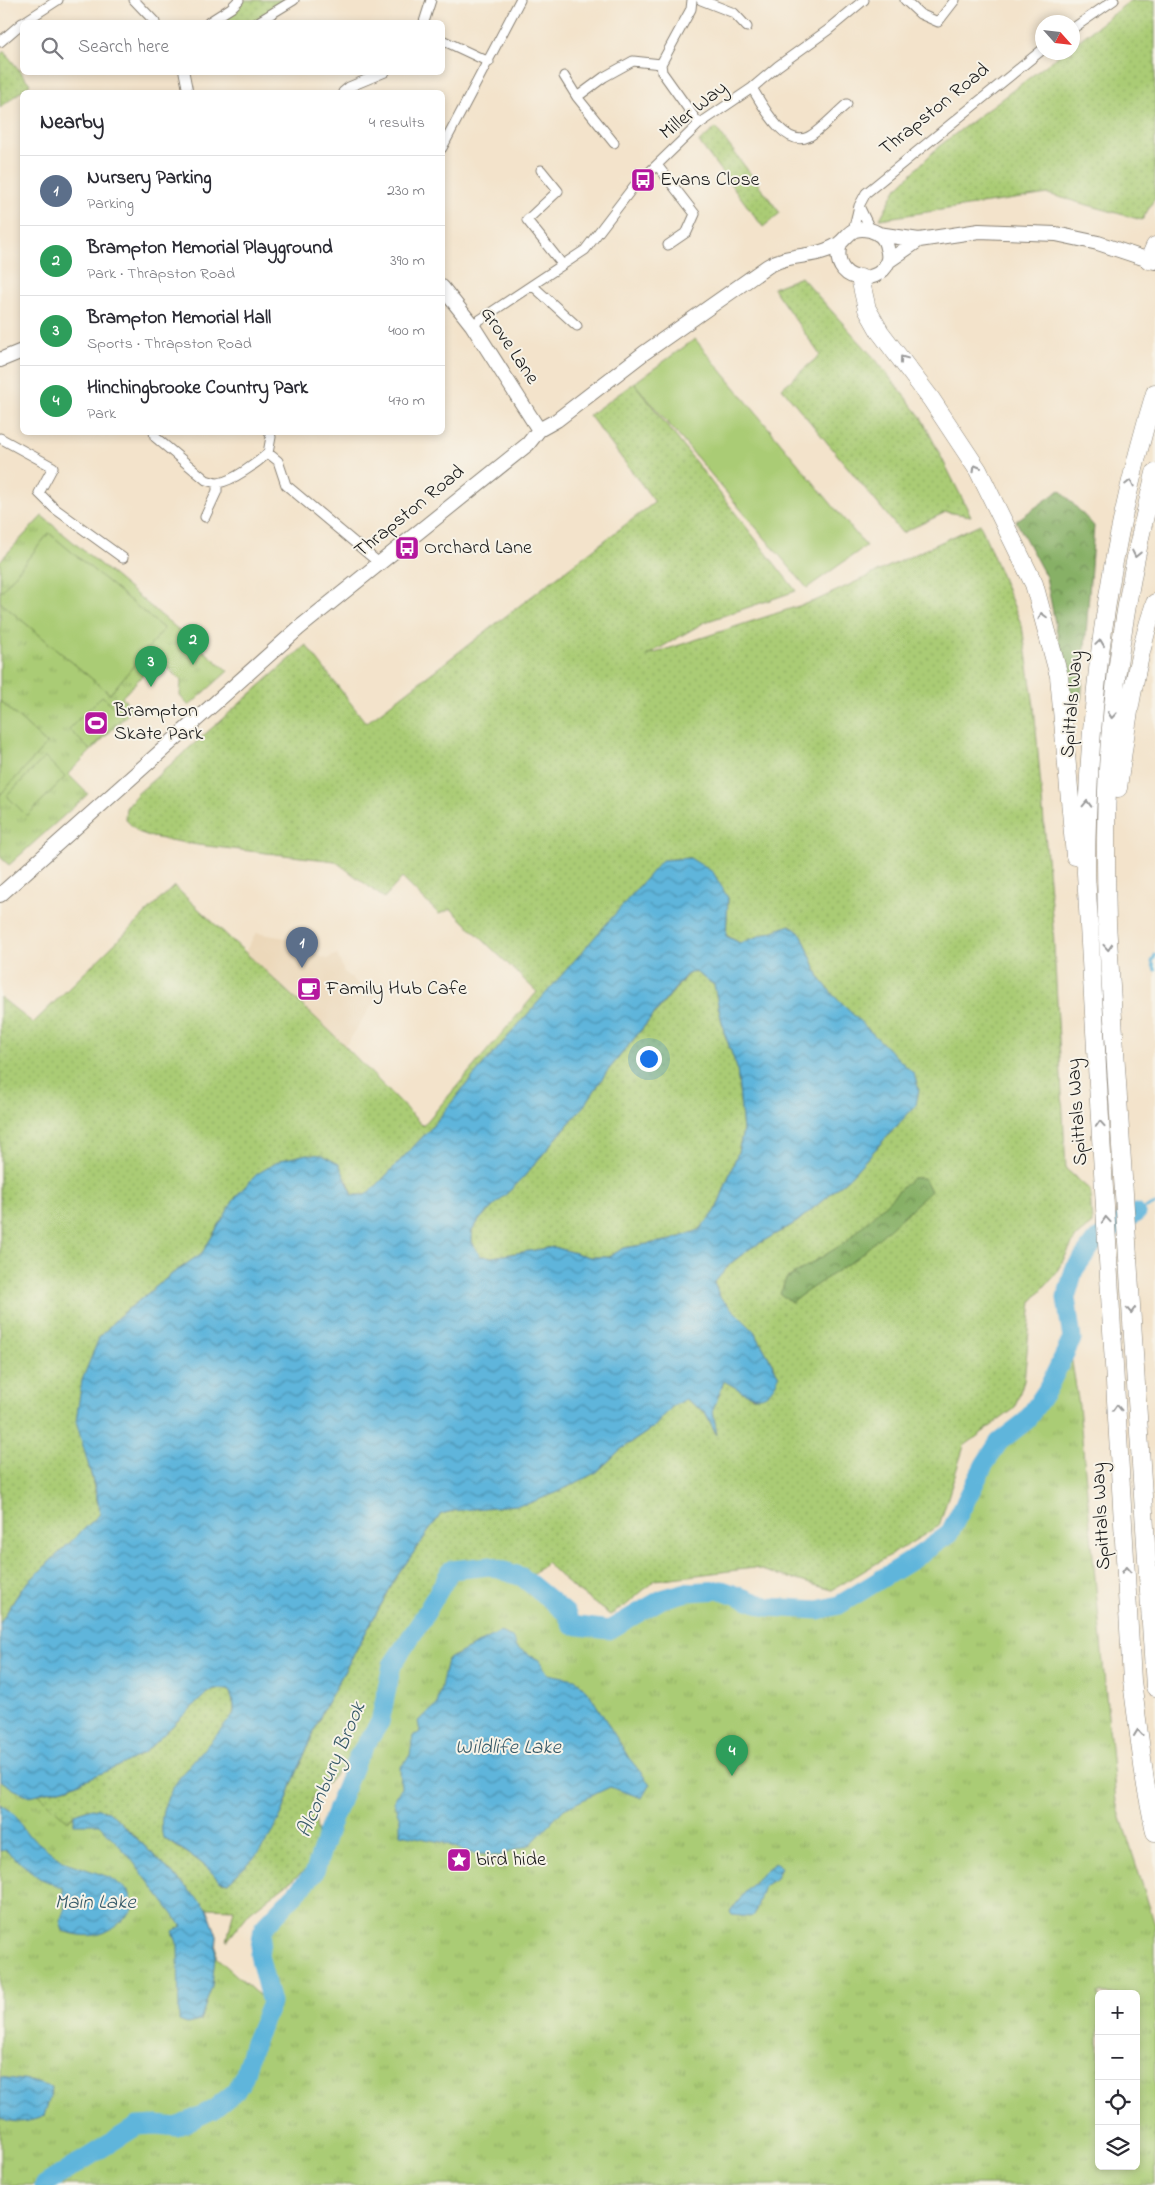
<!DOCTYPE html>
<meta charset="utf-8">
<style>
:root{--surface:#fff;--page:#f2f2f3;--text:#2b2b33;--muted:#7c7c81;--line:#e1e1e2;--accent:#7c3aed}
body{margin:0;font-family:"Indie Flower",sans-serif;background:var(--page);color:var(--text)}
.controls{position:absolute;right:15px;bottom:15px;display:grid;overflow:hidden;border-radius:8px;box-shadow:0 2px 8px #0003}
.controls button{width:45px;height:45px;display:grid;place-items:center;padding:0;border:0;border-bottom:1px solid var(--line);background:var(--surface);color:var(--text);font:25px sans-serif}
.compass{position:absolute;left:1035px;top:15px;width:45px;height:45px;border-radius:50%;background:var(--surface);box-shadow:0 2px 8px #0003;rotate:117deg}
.you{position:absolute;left:648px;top:1058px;width:18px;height:18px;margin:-12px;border:4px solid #fff;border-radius:50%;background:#1a73e8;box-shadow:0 0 0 8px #1a73e833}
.badge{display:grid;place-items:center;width:32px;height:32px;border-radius:50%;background:var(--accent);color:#fff;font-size:16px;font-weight:700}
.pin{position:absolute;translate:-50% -41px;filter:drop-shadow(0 1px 2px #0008)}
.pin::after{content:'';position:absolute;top:26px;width:18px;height:15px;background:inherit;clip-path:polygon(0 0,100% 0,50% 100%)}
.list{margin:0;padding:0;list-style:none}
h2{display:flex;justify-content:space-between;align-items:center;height:65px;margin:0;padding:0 20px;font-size:21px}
h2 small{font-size:16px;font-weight:400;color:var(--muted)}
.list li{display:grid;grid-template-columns:32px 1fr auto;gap:15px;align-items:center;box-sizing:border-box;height:70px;padding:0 20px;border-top:1px solid var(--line)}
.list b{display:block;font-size:19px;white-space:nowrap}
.list p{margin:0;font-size:16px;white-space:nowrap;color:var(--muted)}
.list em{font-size:16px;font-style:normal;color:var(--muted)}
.icon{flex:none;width:28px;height:28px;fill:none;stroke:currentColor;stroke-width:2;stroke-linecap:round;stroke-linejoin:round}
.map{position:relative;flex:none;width:1155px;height:2185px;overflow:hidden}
.search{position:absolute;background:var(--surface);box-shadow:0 2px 8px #0003;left:20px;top:20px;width:425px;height:55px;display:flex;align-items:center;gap:12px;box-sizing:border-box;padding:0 18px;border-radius:8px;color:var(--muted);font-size:19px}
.panel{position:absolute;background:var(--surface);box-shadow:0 2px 8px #0003;left:20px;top:90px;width:425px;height:345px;border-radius:8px}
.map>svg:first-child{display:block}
.built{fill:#ecd8ba}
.grass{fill:url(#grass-dots);stroke:#637448}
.forest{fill:url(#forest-crowns);stroke:#526641}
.park{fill:url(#park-tufts);stroke:#637448;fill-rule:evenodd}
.garden{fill:#aacc75;stroke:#637448}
.water{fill:url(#water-waves);stroke:#3d687c;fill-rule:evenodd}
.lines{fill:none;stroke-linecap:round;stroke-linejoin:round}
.stream{stroke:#5eb5db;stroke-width:3}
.river{stroke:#5eb5db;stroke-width:19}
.street-casing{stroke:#888074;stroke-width:11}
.secondary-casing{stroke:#888074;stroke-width:16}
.highway-casing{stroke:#888074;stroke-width:19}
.street{stroke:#fff;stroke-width:9}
.secondary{stroke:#fff;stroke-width:14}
.highway{stroke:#fff;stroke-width:18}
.oneway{stroke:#999}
.labels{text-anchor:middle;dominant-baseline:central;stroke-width:4;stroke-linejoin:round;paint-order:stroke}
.street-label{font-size:20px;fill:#1c1c1c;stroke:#f7f3e8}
.poi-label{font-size:20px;fill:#1c1c1c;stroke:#f7f3e8;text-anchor:start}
.water-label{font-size:21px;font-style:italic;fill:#365968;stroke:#f7f3e8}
</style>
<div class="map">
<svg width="1155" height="2185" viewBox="0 0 1155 2185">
<defs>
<pattern id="grass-dots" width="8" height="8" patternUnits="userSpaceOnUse" patternTransform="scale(1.25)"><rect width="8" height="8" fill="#aacc75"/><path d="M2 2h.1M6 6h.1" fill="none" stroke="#92af65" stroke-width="1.8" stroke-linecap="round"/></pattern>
<pattern id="forest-crowns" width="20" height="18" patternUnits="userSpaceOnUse" patternTransform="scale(1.25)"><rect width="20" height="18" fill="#87b066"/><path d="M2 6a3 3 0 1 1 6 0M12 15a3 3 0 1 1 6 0" fill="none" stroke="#6e8e53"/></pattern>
<pattern id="park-tufts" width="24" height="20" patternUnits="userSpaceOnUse" patternTransform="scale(1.25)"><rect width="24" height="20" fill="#aacc75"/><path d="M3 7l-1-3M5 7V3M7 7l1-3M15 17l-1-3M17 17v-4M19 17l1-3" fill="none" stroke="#92af65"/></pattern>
<pattern id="water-waves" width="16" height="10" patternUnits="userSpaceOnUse" patternTransform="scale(1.25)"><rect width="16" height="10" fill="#5eb5db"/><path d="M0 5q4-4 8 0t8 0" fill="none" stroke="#4d92b1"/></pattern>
</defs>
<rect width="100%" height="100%" fill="#f7f3e8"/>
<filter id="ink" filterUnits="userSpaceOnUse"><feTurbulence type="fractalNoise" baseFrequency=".02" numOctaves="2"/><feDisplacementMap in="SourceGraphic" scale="10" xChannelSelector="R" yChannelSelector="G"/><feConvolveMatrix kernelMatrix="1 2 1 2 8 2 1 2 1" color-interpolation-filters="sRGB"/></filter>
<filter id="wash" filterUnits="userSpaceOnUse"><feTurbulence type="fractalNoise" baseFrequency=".0096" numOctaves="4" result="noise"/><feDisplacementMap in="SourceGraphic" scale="20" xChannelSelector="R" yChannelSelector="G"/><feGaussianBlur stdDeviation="1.12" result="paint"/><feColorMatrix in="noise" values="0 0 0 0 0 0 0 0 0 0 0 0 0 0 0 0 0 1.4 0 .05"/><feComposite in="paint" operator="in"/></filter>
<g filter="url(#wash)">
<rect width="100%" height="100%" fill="#f3e3cb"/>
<path class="built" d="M256 933 285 938 326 959 337 954 344 972 376 999 345 1046 245 952Z"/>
<path class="grass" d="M245 0H287L255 22H216L234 11Z
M1131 0H1155V198L1142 220 1048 194 880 219 896 189 938 147 1062 53 1072 52 1073 45Z
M4 51 30 84 0 108V55Z
M716 128 780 213 763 227 699 142Z
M801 277 876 360 921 417 971 516 946 512 902 533 782 388 820 355 773 288Z
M634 383 796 591 705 622 646 656 817 600 980 524 1022 626 1034 706 1053 927 1066 1169 1090 1190 1092 1224 1076 1237 1056 1273 1032 1301 1024 1381 1014 1409 964 1446 939 1526 832 1590 754 1568 655 1580 625 1606 610 1615 571 1586 546 1562 312 1798 319 1843 308 1868 250 1912 227 1941 234 1909 207 1908 109 1811 74 1814 65 1824 0 1787 38 1794 69 1787 144 1753 207 1693 214 1689H229L234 1705V1713L163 1838C183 1851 204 1861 219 1881L228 1883 256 1856 283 1811 292 1784 323 1710 397 1576 441 1514 597 1472 620 1450 653 1428 672 1407 685 1399 705 1412 716 1434 713 1410 724 1381 754 1398 779 1376 754 1331 720 1297 714 1283 731 1263 751 1248 797 1222 849 1178 916 1105 819 977 802 935 790 925 740 943 726 935 728 898 690 858 663 860 465 1086 431 1128 377 1185 365 1195H353L348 1181 257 1174 237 1195 202 1253 172 1274 117 1318 99 1338 89 1466 100 1514 22 1588 0 1623V997L33 1023 174 886 335 1036 423 1126 537 992 451 909 439 914 402 878 384 898 335 861 198 845 152 837 138 832 125 819 126 808 136 795 306 645 366 723 655 502 589 415Z
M694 971 714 985 724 1032 737 1068 743 1131 738 1152 723 1192 715 1212 699 1230 672 1240 623 1248 609 1257H589L554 1247 492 1257 480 1256 472 1242V1231L480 1219 522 1179 587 1102 606 1073 687 975Z"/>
<path class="forest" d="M1060 490 1094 526 1081 702 1071 704 1046 577 1016 521Z
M912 1178H924L931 1191 858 1257 791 1302 780 1294 786 1279 846 1242Z"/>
<path class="park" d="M42 516 228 671 189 706 180 696 181 680 158 659 122 697 133 709 68 774 88 794 9 865 0 857V561Z
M1068 1337 1079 1406 1116 1802 1155 1924V2185H0V1759L68 1821C80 1808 93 1808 109 1811L207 1908 217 1936 216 1957 255 1992 270 2002 259 1955 263 1928 314 1874 330 1826 357 1758 380 1722 392 1665 420 1623 451 1570 490 1566 522 1577 566 1613 572 1625 609 1630 662 1599 722 1590 768 1607 819 1610 839 1605 868 1589 949 1534 984 1465 999 1443 1026 1421 1047 1390 1059 1364ZM1099 1994H1136V2166H1099Z"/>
<path class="garden" d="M695 339 866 546 807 588 634 383Z
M49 533 164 629 110 694 0 602V593Z
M102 696 123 716 90 750 69 729Z
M0 701 47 744 0 795Z
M45 757 65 777 27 816 7 796Z"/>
<path class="water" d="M690 858 713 872 728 898 726 936 740 943 790 925 802 935 819 977 834 996 914 1074 919 1090 916 1105 849 1178 797 1222 751 1248 731 1263 714 1283 720 1297 754 1331 779 1376C764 1412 749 1394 724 1381L713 1410 717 1435 705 1412 685 1399 672 1407 653 1428 620 1450 597 1472 556 1493 527 1504 453 1511 441 1514 397 1576 323 1710 292 1784 283 1811 271 1836 256 1856 228 1883 219 1881C204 1861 183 1850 163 1838 151 1789 209 1750 234 1713V1705L229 1689H214L207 1693 144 1753 117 1767 68 1787 30 1796 15 1790 0 1780V1623L22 1588 100 1514 96 1492 76 1421 82 1380 99 1338 117 1318 172 1274 202 1253 237 1195 257 1174 281 1160 307 1154 322 1155 339 1164 353 1195H365L377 1185 431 1128 465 1086 662 860ZM694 971 714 985 724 1032 737 1068 743 1131 738 1152 723 1192 715 1212 699 1230 672 1240 623 1248 609 1257H589L554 1247 492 1257 480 1256 472 1242V1231L480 1219 522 1179 587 1102 606 1073 686 975Z
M500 1632 512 1637 516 1647 539 1660 548 1674 575 1679 589 1693 629 1758 650 1784 642 1798 610 1787 564 1809 531 1844 499 1856 470 1853 441 1842 400 1834V1819L393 1802 401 1788 400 1768 410 1755 413 1736 420 1732 418 1721 437 1705 447 1660Z
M0 1804 15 1815 26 1833 62 1861 109 1877 129 1891 134 1908C113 1933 96 1942 63 1931L60 1921 65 1908 63 1888 39 1878 5 1850 0 1851Z
M92 1808 109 1811 207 1908 217 1936 215 1957 212 1986 200 2021 187 2024 179 2021 178 1946 173 1931 182 1926 128 1855 99 1824H74V1814Z
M775 1863 781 1867 775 1879 764 1886 754 1916 749 1917 732 1915 730 1912C744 1894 756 1876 775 1863Z
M0 2077 30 2081 51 2087 50 2097 44 2116C31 2122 13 2125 0 2117Z"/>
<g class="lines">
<path class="stream" d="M1155 955 1152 962 1155 970
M1136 1213 1155 1204"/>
<path class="river" d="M44 2185 137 2126 157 2125 177 2127 214 2109 236 2091 244 2077 253 2045 271 2003 259 1955 263 1928 314 1874 330 1826 357 1758 380 1722 392 1665 420 1623 451 1570 490 1566 522 1577 566 1613 572 1625 609 1630 662 1599 687 1592 722 1590 768 1607 819 1610 839 1605 915 1558 949 1534 984 1465 999 1442 1026 1421 1047 1390 1072 1339 1066 1298 1074 1270 1095 1241 1136 1213"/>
</g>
</g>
<g filter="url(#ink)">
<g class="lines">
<defs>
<path id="street" d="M134 0 155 22
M692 0 691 9 661 64 662 72 699 124
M701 0 734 13 747 27
M905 0 920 14 938 22 955 0
M24 22 58 0
M209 22 231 8 239 0
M258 22 294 0
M424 22 431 0
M1072 29 1114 0
M442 40 489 62
M0 42 22 23
M184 72 188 92
M564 76 577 97 614 143
M752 88C762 104 784 148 808 137 819 132 837 112 847 104
M343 92 349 87 385 72
M577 97 604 77 633 61 661 64
M442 148 520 0
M657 165 695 214 687 232 668 245
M541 170 558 191 527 220 562 264
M859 206 866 193 1042 50
M853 231 859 206 871 231
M533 286 577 326
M472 325 585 250 634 186H635L699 124 752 88 778 66 828 30 864 0
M154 432 155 437 206 480C210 481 214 483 218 483 233 481 257 463 268 453L278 461 286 485 379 563
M0 438 53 467 39 493 54 508 123 558
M268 453 271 437 269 432
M205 517 217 491V483"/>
<path id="secondary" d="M878 234 919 240 979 231 1056 234 1098 243 1155 262
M887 262 919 240
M442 287 472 325 539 430
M0 360 22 351
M0 895 299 628 528 444 539 430 557 420 644 353 768 266C788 254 806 258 827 250 831 248 837 246 840 243 845 239 849 232 855 230 862 228 870 229 877 233 883 236 886 242 887 248 899 285 827 292 840 243"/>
<path id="highway" d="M1149 260 1155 246
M860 278 867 309 880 332 931 399 978 470 1034 584 1059 676 1075 856
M1155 393C1107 549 1087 709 1086 873L1132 1681 1145 1781 1155 1832
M1155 473C1129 577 1111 683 1107 791 1105 835 1106 879 1107 923L1155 1687
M1118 788C1126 726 1135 662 1155 603"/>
</defs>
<use href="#street" class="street-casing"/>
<use href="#secondary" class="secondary-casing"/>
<use href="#highway" class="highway-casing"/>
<use href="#street" class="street"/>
<use href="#secondary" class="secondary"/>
<use href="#highway" class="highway"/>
</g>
<defs><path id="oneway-chevron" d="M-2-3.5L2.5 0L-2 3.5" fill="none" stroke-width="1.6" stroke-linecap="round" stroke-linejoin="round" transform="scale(1.25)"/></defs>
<g class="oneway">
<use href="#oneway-chevron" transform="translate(903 359) rotate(-127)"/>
<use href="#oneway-chevron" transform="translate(976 468) rotate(-120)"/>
<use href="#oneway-chevron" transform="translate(1130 483) rotate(-77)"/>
<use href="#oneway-chevron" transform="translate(1136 554) rotate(102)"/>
<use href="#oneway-chevron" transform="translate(1042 616) rotate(-105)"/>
<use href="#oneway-chevron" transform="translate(1100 643) rotate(-82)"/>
<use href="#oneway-chevron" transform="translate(1112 715) rotate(95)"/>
<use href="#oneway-chevron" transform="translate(1087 804) rotate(-88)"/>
<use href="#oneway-chevron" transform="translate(1108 947) rotate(86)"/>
<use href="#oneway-chevron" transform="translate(1100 1124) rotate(-94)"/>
<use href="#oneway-chevron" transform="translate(1106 1220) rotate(-94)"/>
<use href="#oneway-chevron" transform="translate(1131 1310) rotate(87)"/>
<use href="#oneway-chevron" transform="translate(1117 1408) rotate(-93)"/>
<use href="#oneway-chevron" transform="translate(1126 1570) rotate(-93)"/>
<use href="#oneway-chevron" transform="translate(1138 1733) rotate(-96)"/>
</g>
</g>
<defs>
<symbol id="bus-square" viewBox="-11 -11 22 22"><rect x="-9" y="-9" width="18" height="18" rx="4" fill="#b5179e" stroke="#f7f3e8"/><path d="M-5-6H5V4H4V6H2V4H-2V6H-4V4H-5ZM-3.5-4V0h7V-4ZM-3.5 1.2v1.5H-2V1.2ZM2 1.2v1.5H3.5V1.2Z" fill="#fff"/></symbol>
<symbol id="stadium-square" viewBox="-11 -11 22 22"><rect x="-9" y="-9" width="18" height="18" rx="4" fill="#b5179e" stroke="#f7f3e8"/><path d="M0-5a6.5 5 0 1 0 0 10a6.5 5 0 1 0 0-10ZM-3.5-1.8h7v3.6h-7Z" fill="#fff"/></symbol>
<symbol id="cafe-square" viewBox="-11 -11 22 22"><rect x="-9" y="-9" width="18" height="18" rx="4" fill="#b5179e" stroke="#f7f3e8"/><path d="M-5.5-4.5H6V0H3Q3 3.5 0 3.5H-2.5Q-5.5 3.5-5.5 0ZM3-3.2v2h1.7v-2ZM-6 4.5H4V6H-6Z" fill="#fff"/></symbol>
<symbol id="sight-square" viewBox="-11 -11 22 22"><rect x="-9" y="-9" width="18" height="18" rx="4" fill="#b5179e" stroke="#f7f3e8"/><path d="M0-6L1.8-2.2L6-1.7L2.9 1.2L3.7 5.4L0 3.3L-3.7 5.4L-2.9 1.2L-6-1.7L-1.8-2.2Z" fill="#fff"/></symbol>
</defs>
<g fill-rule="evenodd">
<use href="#bus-square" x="629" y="166" width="28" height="28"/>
<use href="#bus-square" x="393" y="534" width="28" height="28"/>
<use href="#stadium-square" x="82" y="709" width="28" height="28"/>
<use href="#cafe-square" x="295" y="975" width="28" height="28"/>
<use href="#sight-square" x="445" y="1846" width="28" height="28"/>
</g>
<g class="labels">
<g class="street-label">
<text transform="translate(935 110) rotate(-39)">Thrapston Road</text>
<text transform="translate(694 111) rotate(-39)">Miller Way</text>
<text transform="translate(509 346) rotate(56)">Grove Lane</text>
<text transform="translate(410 512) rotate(-39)">Thrapston Road</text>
<text transform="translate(1073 704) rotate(-85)">Spittals Way</text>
<text transform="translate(1078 1112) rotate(-94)">Spittals Way</text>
<text transform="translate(1102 1516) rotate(-93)">Spittals Way</text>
</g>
<g class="poi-label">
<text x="660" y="180">Evans Close</text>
<text x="424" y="548">Orchard Lane</text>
<text x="114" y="711">Brampton<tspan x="114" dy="23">Skate Park</tspan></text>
<text x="326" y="989">Family Hub Cafe</text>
<text x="476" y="1860">bird hide</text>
</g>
<g class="water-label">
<text x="508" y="1748">Wildlife Lake</text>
<text transform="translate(332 1770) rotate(-67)">Alconbury Brook</text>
<text x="95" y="1903">Main Lake</text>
</g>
</g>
</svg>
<div class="controls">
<button>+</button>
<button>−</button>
<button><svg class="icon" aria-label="locate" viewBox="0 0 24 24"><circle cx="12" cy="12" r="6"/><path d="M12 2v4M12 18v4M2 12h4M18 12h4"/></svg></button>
<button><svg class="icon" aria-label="layers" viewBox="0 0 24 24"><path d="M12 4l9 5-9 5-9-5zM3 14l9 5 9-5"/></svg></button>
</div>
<svg class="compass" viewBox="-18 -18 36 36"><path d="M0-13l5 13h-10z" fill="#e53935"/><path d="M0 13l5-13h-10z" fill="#7c7c81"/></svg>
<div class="you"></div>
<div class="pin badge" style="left:302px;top:968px;background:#5c6f8a">1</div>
<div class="pin badge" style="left:193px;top:665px;background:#2e9e5b">2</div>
<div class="pin badge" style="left:151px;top:687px;background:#2e9e5b">3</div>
<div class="pin badge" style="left:732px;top:1776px;background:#2e9e5b">4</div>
<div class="search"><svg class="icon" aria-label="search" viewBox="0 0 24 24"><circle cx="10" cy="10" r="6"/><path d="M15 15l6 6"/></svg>Search here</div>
<section class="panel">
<h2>Nearby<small>4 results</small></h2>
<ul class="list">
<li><span class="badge" style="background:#5c6f8a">1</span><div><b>Nursery Parking</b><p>Parking</p></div><em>230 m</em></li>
<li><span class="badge" style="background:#2e9e5b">2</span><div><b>Brampton Memorial Playground</b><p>Park · Thrapston Road</p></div><em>390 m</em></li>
<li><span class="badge" style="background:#2e9e5b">3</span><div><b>Brampton Memorial Hall</b><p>Sports · Thrapston Road</p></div><em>400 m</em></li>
<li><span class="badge" style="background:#2e9e5b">4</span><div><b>Hinchingbrooke Country Park</b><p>Park</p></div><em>470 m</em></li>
</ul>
</section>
</div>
